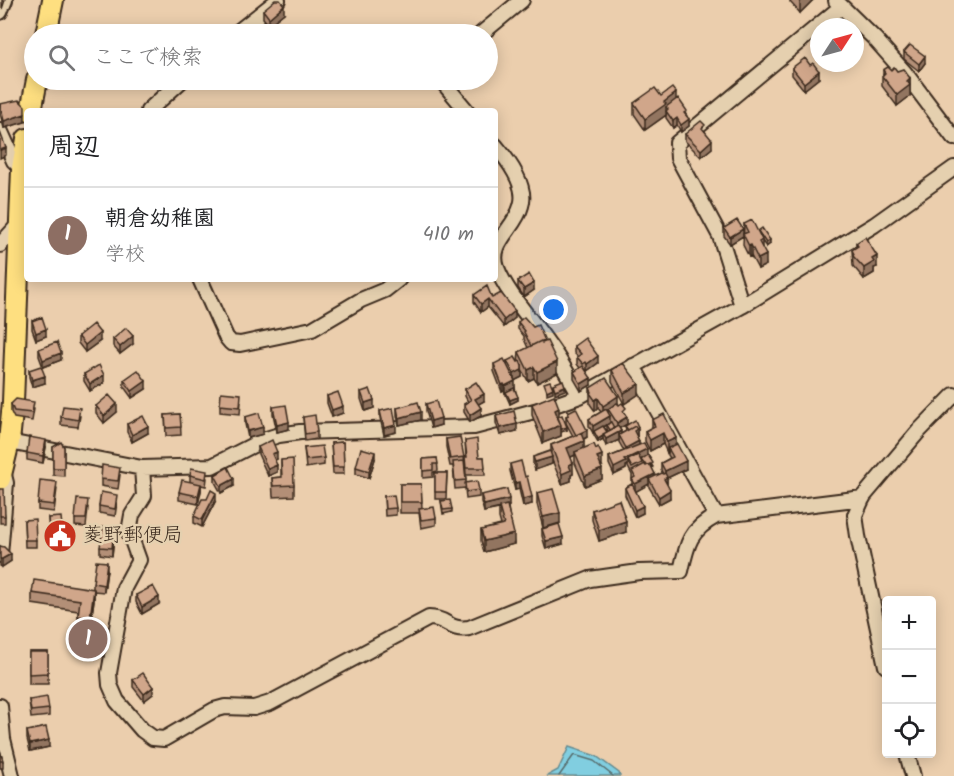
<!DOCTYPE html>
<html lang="ja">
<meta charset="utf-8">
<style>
:root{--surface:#fff;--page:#f2f2f2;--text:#202124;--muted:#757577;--line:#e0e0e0;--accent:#0f766e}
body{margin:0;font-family:Kalam,"Klee One",sans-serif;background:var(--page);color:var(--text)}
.controls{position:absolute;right:18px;bottom:18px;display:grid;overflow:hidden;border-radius:6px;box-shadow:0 3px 15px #0003}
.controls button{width:54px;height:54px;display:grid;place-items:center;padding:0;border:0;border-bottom:2px solid var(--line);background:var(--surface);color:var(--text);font:30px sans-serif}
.compass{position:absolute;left:810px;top:18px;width:54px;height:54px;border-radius:50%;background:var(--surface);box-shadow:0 3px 15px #0003;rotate:54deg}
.you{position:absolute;left:554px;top:310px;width:21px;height:21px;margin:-15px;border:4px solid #fff;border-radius:50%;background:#1a73e8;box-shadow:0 0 0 9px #1a73e833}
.badge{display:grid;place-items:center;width:39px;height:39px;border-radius:50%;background:var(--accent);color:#fff;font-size:20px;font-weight:700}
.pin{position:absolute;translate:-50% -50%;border:3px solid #fff;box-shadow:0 2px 6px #0006}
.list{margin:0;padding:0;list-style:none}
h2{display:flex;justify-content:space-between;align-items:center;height:78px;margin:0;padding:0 24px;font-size:26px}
h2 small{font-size:20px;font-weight:400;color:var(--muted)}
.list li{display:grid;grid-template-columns:39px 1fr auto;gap:18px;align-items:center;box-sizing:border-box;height:96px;padding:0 24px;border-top:2px solid var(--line)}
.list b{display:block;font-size:22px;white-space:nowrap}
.list p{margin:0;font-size:20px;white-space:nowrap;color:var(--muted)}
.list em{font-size:20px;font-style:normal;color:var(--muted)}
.icon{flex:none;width:33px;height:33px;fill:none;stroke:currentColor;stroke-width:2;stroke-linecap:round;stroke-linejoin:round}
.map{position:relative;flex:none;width:954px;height:776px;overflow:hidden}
.search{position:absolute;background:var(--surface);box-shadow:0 3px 15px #0003;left:24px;top:24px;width:474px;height:66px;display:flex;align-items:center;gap:15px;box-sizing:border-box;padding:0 21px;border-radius:33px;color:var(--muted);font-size:22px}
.panel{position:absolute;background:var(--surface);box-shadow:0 3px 15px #0003;left:24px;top:108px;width:474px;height:174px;border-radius:6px}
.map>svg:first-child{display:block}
.water{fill:#81cee0;stroke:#658c92;stroke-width:1.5}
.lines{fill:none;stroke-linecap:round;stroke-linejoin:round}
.shore{stroke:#576c6c;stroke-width:1.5}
.minor-casing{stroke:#3b2a1e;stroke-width:18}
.highway-casing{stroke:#3b2a1e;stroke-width:24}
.minor{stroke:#e5d0af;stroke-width:14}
.highway{stroke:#fedf80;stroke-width:20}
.wall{fill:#b38f77;stroke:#3b2a1e;stroke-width:1.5;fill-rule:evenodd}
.shaded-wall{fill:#927461;stroke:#3b2a1e;stroke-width:1.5}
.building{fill:#d0a68a;stroke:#3b2a1e;stroke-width:1.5}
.labels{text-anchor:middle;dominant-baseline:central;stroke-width:5;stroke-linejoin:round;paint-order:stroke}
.poi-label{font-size:20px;fill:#3b2a1e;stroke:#e5d0af;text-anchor:start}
</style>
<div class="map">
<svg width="954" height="776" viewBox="0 0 954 776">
<rect width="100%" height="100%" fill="#ebcead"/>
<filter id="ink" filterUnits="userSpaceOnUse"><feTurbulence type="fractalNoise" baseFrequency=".0167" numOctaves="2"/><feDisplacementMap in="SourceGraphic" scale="12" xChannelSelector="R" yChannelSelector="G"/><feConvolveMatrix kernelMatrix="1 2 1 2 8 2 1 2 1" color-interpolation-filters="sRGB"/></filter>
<g filter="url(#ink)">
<path class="water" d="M569 747 596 756 619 773 620 776H547L558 770Z"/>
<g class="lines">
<path class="shore" d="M559 776 574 755 594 761 613 776"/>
<defs>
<path id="minor" d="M836 1 875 39 905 73 954 138
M0 12 5 0
M235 34 278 0
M481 34 522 0
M441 80 467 111
M148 111 182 80
M0 130 14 161 22 169
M495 145C507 159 528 186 521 206 515 229 488 242 497 268 507 294 533 321 549 345 561 361 570 379 580 396
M0 245 21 222
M200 279 226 337 231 343 240 344 312 329 361 300 385 290 399 279
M742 306 720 236 678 158 677 143 841 7
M633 366 716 516
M9 442 142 468 212 466 263 440 279 435 300 432 474 427 546 408 580 396 742 306 874 225 954 168
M142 468 144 496 132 515 129 532 139 560 124 588 109 673 110 685 117 701 142 730 153 738 164 739 214 710 225 707 254 708 270 703 429 618C448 618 448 631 469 628L590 579 639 572 681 571C687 543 690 530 716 516L863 498
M0 555 6 483 3 471
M886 666 858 536 855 515 863 497 918 432 954 395
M0 706 3 739 12 776
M907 754 913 776"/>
<path id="highway" d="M46 34 53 0
M31 111 37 80
M0 479 9 442 13 402 22 169 27 139"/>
</defs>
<use href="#minor" class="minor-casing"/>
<use href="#highway" class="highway-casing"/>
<use href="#minor" class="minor"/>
<use href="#highway" class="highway"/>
</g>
<path class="wall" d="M790 0H813L800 13 790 2Z
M263 10 284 13 269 25 263 18Z
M904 52 925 63 919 71 904 59Z
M810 65 819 78 804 90 792 75V68Z
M883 70H891L897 71 910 78V96L897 106 882 86V76L883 75Z
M661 96 676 99 687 116 689 126 681 132 677 125 673 128 666 118V111V115L645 130 634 114V103Z
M0 104 25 122 4 128 0 114Z
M705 131 712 148 701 157 685 141V134Z
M744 224 758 232 770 244 766 247 762 241V247L766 265 758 269 751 256 749 257 743 245Z
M724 228 743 236 730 244 724 236Z
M856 243 877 267 874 268V273L864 279 853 266 852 250 856 248Z
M518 281 534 290 524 297 518 288Z
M474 295 492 298 515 318 504 327 488 307 481 312 474 302Z
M32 321 46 336 36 340 32 329Z
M518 322 545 342 557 373 537 383 534 378 528 381 522 370V377L514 381 515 388 518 400 510 404 506 395V392L505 393 504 391 502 392 494 371V364L507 365V361L518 362 519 352 528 348 524 339V336L518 329Z
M78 336 100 341 85 352 78 343Z
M113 339 133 344 120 354 113 346Z
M574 346 598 363 587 371 585 369 591 385 581 391 574 379V372L580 368 577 364V356L574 353Z
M39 349 61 360 43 367 39 356Z
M29 370 45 383 32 387 29 377Z
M612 370 639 394 624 404 612 381Z
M84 374 104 383 90 391 84 381Z
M124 380 146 389 132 398 124 387Z
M590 388 618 403 626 416 627 424 619 428 621 434 626 431 625 426 638 430 637 431V436L639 445 653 467 652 468 655 476 663 474 661 470V463L670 458 668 455V452L667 453 663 444 650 451 645 441V431L652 427V420L676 444 686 469 667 478V484L670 498 659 504 649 487V484L636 491 643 513 635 517 625 495V488L632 484V475L628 467V465L626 466V469L614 475 609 464V457L624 451 619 442V440L606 446 603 439 598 442 594 435V432L593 433 589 426V419L601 412 598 408 595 411 590 404ZM607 425V429L608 431 607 432 604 427Z
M465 389 484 401 478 404 481 416 470 422 464 412V404L468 402 465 396Z
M361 392 374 408 365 411 361 399Z
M327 396 343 413 332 417 327 403Z
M241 402 240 414 220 412V405Z
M11 404 34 409 32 421 14 418 11 412Z
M426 404 441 425 431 428 426 411Z
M532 404 559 416 567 430 561 432V431V436L543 443 532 415Z
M96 406 117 412 104 423 96 413Z
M273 407 289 429 277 432 273 414Z
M397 408 421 420 399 425 397 415Z
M380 411 396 432 384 435 380 418Z
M568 412 587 437 583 440 584 448 602 466H601L602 479 585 486 575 463V455L571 457 573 474 571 475V481L562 484 552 460V464L535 470 533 464V457L551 452V445L573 436 566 423V416L568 415Z
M180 414 181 435 166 436 165 415Z
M80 416 78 427 61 425V417Z
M496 416 517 431 500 435 496 423Z
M245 417 263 434 248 438 245 424Z
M303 417 317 432V439L305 441Z
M127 424 148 433 132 442 127 432Z
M446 439 464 457 466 482 479 490V497L466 499 465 488 455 489 453 466H450L446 447Z
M465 441 479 457H484L485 475H466L465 457H466Z
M343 442 344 474H333L331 443Z
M46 447 43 463 27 460V453Z
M53 447H64V476L53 475Z
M258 447 277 459 275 460 277 472 268 476 258 454Z
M304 448 324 458V465L306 468Z
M437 458 438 471 433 472V477L423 478V459Z
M375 459 369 478 356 474V467Z
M281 460 294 485V496L273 497 272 478 281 477Z
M510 464 532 504 523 506 519 489 515 490 510 471Z
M435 473H447L446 499H435Z
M120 475 118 489 101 486V479Z
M190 475 207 478 206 486 201 485V491L198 504 179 500V492L190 482Z
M215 475 234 486 221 493 215 482Z
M400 484H421L422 509 436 518V525L421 528 419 513H400Z
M0 489 5 516V523H0Z
M57 489 54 512 38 510V503Z
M537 493 560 523 543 528 537 504Z
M481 495 509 506 508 507 514 544 484 552 481 541V530L501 525 499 518V509L484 512 481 502Z
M384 496 396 508V515L385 516Z
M216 500 202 527 194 523V516Z
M441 501 452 509V512L443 514Z
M117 503 115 516 99 513V506Z
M88 508 86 527 75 526V519Z
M592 510 626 532 599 541 592 520Z
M48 518 63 536V544L50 545Z
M24 520 36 540V547H25Z
M542 529 563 544 546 549 542 536Z
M114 536 112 556 100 554V547Z
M0 546 11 561 2 567 0 566Z
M107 570 104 592 94 591V600L90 629 78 627V611L32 604V593L93 589V583Z
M136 595 159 604 142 614 136 602Z
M29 652H48V684H29Z
M133 680 153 694 144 701 133 687Z
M29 700 49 709V716L31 718Z
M27 731 49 747 30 751 27 739Z
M0 750 3 761V768H0Z"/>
<path class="shaded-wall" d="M2 0H5L2 9Z
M802 0H813L800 13V2Z
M284 5V13L269 25V18Z
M925 56V63L919 71V64Z
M819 71V78L804 90V83Z
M910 78V96L897 106V95L907 81Z
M676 93V104L666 107V115L645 130V119L664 102Z
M25 114V122L4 128V121Z
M677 118V125L673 128V121Z
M689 119V126L681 132V125Z
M712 140V148L701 157V150Z
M6 148V155L0 158V150Z
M743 229V236L730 244V237Z
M770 240V244L766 247V243Z
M751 245V256L749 257V246Z
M766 255V265L758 269V259Z
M877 256V267L874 268V273L864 279V268L872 259Z
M534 283V290L524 297V289Z
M488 299V307L481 312V304Z
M515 311V318L504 327V320Z
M46 329V336L36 340V333Z
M100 333V341L85 352V345Z
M133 336V344L120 354V347Z
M61 353V360L43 367V360Z
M598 356V363L587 371V364Z
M557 362V373L537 383V372Z
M522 366V377L514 381V374Z
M534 367V378L528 381V370Z
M104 375V383L90 391V384Z
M45 376V383L32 387V380Z
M591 378V385L581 391V384Z
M146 381V389L132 398V391Z
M515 381V388L505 393V386Z
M504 384V391L502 392V385Z
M639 384V394L624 404V393Z
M565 386V390L555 394V390Z
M553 388V392L547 394V391Z
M484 394V401L475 406V399Z
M618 396V407L608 409V413L603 416V406Z
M518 397V400L510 404V400Z
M598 398V408L595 411V400Z
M374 400V408L365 411V403Z
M117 404V412L104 423V416Z
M343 406V413L332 417V410Z
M481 408V416L470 422V415Z
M559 408V418L557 419 555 410Z
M421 412V420L399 425V418Z
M610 416V423L593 433V426Z
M627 417V424L617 430V423Z
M441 418V425L431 428V421Z
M289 422V429L277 432V425Z
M517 424V431L500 435V428Z
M396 425V432L384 435V428Z
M561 425V436L543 443V432Z
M148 426V433L132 442V435Z
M263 427V434L248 438V431Z
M567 427V430L561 432V429Z
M638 427V430L637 431V437L629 432Z
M587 430V437L576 443V436Z
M621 431V438L619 435V440L606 446V439Z
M663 433V444L650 451V440Z
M603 436V439L598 442V439Z
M676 438V448H668V452L667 453V442Z
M46 440V447L43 463V456Z
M584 441V452H575V455L567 459V448Z
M639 441V449L626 456V448Z
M647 449V457L630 464 628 460V465L626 466V469L614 475V468L624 460Z
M277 452V459L272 462V454Z
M375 452V459L369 478V471Z
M602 455V466L597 468V457Z
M552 457V464L535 470V462Z
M686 461V469L667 478V484L664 479 665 478V471Z
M573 463V474L571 475V481L562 484V474L569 465Z
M277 465V472L268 476V469Z
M602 469V479L585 486V476Z
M655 474V481L649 479V484L635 492V484Z
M234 479V486L221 493V486Z
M519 482V489L515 490V483Z
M201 484V491L198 504V496Z
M670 490V498L659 504V497Z
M216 493V500L202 527V520Z
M532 497V504L523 506V499Z
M509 499V506L484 512V505Z
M643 506V513L635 517V510Z
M560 513V523L543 528V517Z
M626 521V532L599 541V530Z
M114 529V536L112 556V548Z
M514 534V544L484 552V541Z
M563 537V544L546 549V541Z
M11 554V561L2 567V559Z
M107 562V570L104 592V585Z
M94 589V600L90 629V618Z
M159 597V604L142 614V607Z
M153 687V694L144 701V694Z
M49 740V747L30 751V744Z"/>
<path class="building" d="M275 0H280L284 5 269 18 263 10Z
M910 45 925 56 919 64 904 52Z
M805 58 810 65 813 63 819 71 804 83 792 68Z
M888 67 891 70 894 67 897 71 903 69 910 78 907 81 910 85 897 95 882 76 885 73 883 70Z
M655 88 661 96 672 88 676 93 664 102 666 104 645 119 634 103Z
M678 98 687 111 684 113 689 119 681 125 677 118 673 121 666 111 668 109 666 107Z
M19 100 25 106V114L4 121 0 104Z
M701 121 705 125 702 128 712 140 701 150 685 134Z
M0 132 6 148 0 150Z
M737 220 743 229 730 237 724 228Z
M752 220 762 240 759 242 766 255 758 259 751 245 749 246 743 234 748 232 744 224Z
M762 228 770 240 766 243 758 231Z
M865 237 877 256 872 259 874 262 864 268 853 256 854 254 852 250 858 246 856 243Z
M529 274 534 283 524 289 518 281Z
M487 286 492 298 501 293 515 311 504 320 488 299 481 304 474 295Z
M42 317 46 329 36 333 32 321Z
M524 317 533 327 538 325 545 341 542 342 541 341 531 346 524 332 525 331 518 322Z
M93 324 100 333 85 345 78 336Z
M126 328 133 336 120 347 113 339Z
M585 338 598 356 587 364 586 362 583 364 577 357 581 354 574 346Z
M541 341 542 343 547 341 557 362 537 372 534 367 528 370 519 352Z
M57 342 61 353 43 360 39 349Z
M515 357 518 362 520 361 522 366V370L514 374 507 361Z
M504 359 515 381 505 386 504 384 502 385 494 364Z
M623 363 639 384 624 393 612 370Z
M99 365 104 375 90 384 84 374Z
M41 366 45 376 32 380 29 370Z
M583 366 591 378 581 384 574 372Z
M138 370 146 381 132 391 124 380Z
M606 378 618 396 603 406 598 398 595 400 590 393 592 392 590 388Z
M563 380 565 386 555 390 553 384Z
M550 381 553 388 547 391 544 383Z
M476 382 484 394 475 399 481 408 470 415 464 404 471 400 465 389Z
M514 388 518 397 510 400 506 392Z
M370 389 374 400 365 403 361 392Z
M221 392 241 394 240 407 220 405Z
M338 392 343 406 332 410 327 396Z
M109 395 117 404 104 416 96 406Z
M554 395 559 408 555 410 561 425 543 432 532 404Z
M16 399 34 402 32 413 14 411 11 404Z
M436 401 441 418 431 421 426 404Z
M418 402 421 412 399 418 397 408Z
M617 403 619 405 622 403 626 408 623 411 627 417 617 423 608 409Z
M286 405 289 422 277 425 273 407Z
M63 406 80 408 78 420 61 417Z
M393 408 396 425 384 428 380 411Z
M576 408 587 430 576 435 566 416 569 415 568 412Z
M606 409 610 416 593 426 589 419Z
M514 411 517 424 500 428 496 416Z
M259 413 263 427 248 431 245 417Z
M180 414 181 427 166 428 165 415Z
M664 414 676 438 667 442 663 433 650 440 645 431 655 426 652 420Z
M315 415 317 432 305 434 303 417Z
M562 415 567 427 561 429V425L557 417Z
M143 416 148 426 132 435 127 424Z
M635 420 638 427 636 428 635 426 628 430 625 426Z
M611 422 614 428 610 430 607 425Z
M603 426 607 432 603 434V436L598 439 594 431Z
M618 426 621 431 606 439 603 434Z
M635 426 637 429 634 431 639 441 626 448 619 435Z
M581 433 584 441 567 448 573 463 569 465 571 470 562 474 551 445Z
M29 437 46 440 43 456 27 453Z
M460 437 464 457 450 459 446 439Z
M477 439 479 457H484L485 468H466L465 457H467L465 441Z
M272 440 277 452 272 454 277 465 268 469 258 447Z
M61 442 64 447V468H53V447Z
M343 442 344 467H333L331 443Z
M644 443 647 449 624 460 626 462 614 468 609 457Z
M594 444 596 449 598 447 602 455 597 457 602 469 585 476 575 452Z
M677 444 686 461 665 471 661 463 673 457 668 448Z
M322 446 324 458 306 460 304 448Z
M361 448 375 452 369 471 356 467Z
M550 451 552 457 535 462 533 457Z
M638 455 642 463 632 468 628 460Z
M648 455 653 463 650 465V464L646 466 641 460Z
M437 458 438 464H433V470L423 471V459Z
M293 459 294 485 273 486 272 478 282 477 281 460Z
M464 461 466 480 455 481 453 462Z
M521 461 525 477 527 476 532 497 523 499 519 482 515 483 510 464Z
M645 464 646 466 650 464 655 474 635 484 632 479 635 477 632 471Z
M102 465 120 468 118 481 101 479Z
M228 467 234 479 221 486 215 475Z
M191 468 207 471 206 479 190 475Z
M435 473H447L446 492H435Z
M662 473 663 474 665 473 667 477 664 479 670 490 659 497 649 479Z
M40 480 57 482 54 505 38 503Z
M182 480 201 484 198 496 179 492Z
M477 481 479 490 466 492 465 483Z
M400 484H421L422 502H400Z
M632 484 643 506 635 510 625 488Z
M0 489H4L5 516H0Z
M507 489 509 499 484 505 481 495Z
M553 489 560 513 543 517 537 493Z
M211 490 216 493 202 520 194 516 202 499H207Z
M101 492 117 495 115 509 99 506Z
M394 495 396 508 385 509 384 496Z
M77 499 88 500 86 519H75Z
M450 500 452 509 443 510 441 501Z
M619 500 626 521 599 530 592 510Z
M507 505 514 534 484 541 481 530 504 525 499 507Z
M434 507 436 518 421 520 419 509Z
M61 517 63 536 50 538 48 518Z
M35 519 36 540H25L24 520Z
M559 524 563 537 546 541 542 529Z
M103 527 114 529 112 548 100 547Z
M0 546 4 547 11 554 2 559H0Z
M96 561 107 562 104 585 93 583Z
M34 580 94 589 90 618 78 616 80 600 32 593Z
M153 586 159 597 142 607 136 595Z
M29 652H48V673L29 674Z
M143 673 153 687 144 694 133 680Z
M47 697 49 709 31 711 29 700Z
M46 727 49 740 30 744 27 731Z
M0 750 3 761H0Z"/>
</g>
<defs>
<symbol id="civic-disc" viewBox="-11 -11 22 22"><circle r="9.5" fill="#c8321e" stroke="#e5d0af"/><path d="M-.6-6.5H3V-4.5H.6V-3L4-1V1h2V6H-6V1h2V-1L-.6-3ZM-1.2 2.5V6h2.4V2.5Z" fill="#fff"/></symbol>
</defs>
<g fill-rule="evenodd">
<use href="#civic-disc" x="41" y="517" width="38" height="38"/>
</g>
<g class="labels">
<g class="poi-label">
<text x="83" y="536">菱野郵便局</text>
</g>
</g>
</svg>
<div class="controls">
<button>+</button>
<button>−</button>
<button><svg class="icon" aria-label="locate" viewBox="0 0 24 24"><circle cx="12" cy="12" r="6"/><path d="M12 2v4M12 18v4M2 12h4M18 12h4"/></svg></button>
</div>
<svg class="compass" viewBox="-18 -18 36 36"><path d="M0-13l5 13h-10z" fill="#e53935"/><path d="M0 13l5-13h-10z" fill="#757577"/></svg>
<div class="you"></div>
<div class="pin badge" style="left:88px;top:639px;background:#8d6e63">1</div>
<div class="search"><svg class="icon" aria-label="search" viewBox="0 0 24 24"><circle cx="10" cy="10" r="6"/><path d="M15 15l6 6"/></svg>ここで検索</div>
<section class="panel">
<h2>周辺<small></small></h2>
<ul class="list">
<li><span class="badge" style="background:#8d6e63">1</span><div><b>朝倉幼稚園</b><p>学校</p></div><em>410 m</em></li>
</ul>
</section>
</div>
